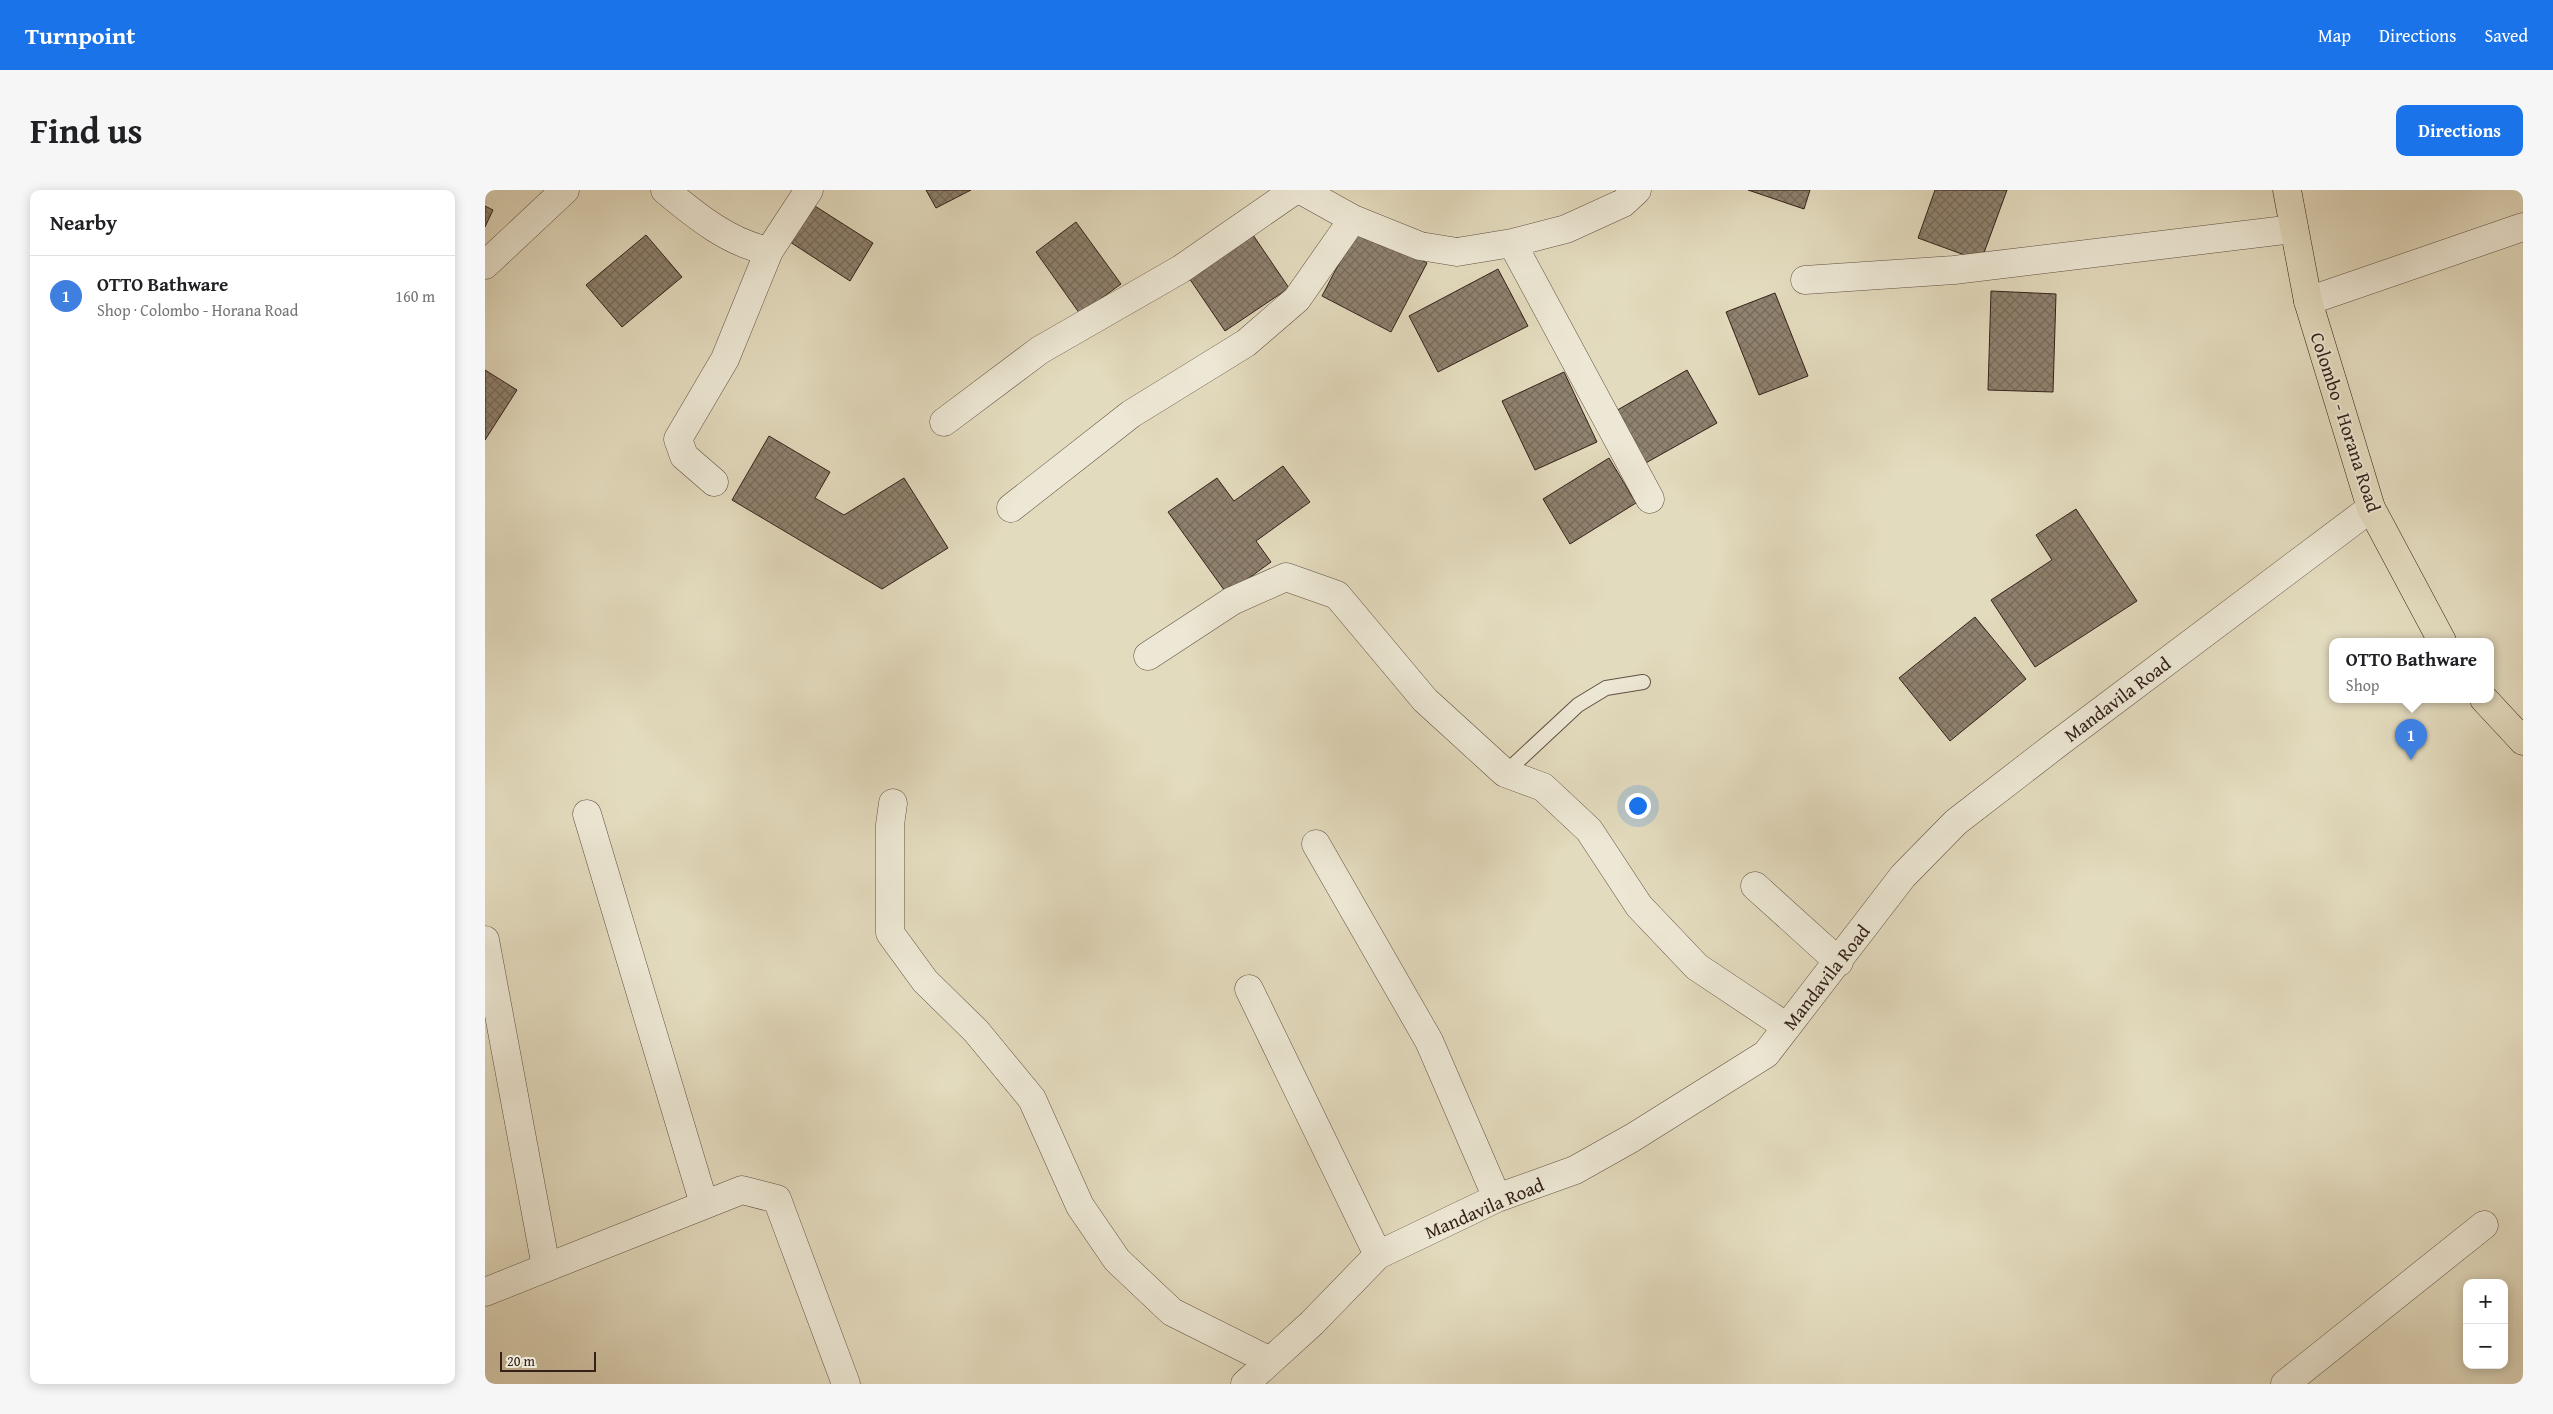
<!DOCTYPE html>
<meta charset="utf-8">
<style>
:root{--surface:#fff;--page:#f6f6f6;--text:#202124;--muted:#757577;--line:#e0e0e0;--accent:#1a73e8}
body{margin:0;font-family:"Gentium Book Plus",serif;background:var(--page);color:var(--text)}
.controls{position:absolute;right:15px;bottom:15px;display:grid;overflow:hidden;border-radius:10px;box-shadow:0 2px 12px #0003}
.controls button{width:45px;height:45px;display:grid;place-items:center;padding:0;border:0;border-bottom:1px solid var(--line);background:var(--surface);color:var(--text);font:25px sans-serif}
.scale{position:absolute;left:15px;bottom:12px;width:96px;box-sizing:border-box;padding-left:5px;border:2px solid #34211a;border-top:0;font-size:14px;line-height:18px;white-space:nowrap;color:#34211a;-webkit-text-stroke:4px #ede8d5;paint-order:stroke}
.you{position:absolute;left:1152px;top:615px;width:18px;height:18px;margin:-12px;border:4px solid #fff;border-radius:50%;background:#1a73e8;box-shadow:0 0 0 8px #1a73e833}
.badge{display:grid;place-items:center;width:32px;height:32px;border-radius:50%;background:var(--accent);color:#fff;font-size:16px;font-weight:700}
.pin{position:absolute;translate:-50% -41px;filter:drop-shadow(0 1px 2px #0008)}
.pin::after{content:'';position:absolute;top:26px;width:18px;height:15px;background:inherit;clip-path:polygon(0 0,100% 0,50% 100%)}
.popup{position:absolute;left:1844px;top:448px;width:165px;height:65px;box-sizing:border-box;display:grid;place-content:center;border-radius:10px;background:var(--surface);filter:drop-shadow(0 1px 4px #0005);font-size:16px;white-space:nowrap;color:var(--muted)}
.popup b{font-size:19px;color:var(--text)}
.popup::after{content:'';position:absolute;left:50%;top:100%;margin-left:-10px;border:10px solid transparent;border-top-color:var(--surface)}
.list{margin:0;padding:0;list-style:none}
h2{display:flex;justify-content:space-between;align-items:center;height:65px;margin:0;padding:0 20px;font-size:21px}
h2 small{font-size:16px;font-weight:400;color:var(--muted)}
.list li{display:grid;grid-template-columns:32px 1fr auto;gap:15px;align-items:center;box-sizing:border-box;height:80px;padding:0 20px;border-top:1px solid var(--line)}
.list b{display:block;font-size:19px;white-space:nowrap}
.list p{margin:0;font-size:16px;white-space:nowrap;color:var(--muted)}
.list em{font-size:16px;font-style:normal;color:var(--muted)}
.map{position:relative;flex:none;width:2038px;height:1194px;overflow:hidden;border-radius:10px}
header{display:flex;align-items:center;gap:30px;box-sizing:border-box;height:70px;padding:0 25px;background:var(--accent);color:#fff}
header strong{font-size:24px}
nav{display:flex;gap:28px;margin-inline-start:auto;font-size:18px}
.intro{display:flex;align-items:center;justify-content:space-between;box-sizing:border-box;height:120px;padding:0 30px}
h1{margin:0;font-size:35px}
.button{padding:12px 22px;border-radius:10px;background:var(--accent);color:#fff;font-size:18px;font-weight:700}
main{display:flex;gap:30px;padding:0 30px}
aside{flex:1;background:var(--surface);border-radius:10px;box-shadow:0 2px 12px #0003}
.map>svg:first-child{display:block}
.building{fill:url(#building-cross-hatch);stroke:#34211a}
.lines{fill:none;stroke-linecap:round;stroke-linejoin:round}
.lane-casing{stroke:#605043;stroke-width:16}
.street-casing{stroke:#605043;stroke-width:29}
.primary-casing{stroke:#34211a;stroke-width:29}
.lane{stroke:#ede8d5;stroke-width:14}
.street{stroke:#ede8d5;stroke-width:28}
.primary{stroke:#e3dbbe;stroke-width:28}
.labels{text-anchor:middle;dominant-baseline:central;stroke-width:4;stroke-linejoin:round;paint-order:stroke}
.street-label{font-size:19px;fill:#34211a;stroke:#ede8d5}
</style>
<header>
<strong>Turnpoint</strong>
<nav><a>Map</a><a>Directions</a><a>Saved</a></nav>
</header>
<div class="intro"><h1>Find us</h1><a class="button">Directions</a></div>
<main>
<aside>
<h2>Nearby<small></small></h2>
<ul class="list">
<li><span class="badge" style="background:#3f7fe0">1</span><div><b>OTTO Bathware</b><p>Shop · Colombo - Horana Road</p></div><em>160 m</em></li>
</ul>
</aside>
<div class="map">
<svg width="2038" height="1194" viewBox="0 0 2038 1194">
<defs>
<pattern id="building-cross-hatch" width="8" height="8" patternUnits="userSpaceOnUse" patternTransform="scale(1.25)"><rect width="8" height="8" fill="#8f826f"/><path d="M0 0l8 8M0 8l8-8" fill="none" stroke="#766a5a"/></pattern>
</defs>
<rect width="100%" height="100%" fill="#e3dbbe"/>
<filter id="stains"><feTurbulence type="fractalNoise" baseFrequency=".004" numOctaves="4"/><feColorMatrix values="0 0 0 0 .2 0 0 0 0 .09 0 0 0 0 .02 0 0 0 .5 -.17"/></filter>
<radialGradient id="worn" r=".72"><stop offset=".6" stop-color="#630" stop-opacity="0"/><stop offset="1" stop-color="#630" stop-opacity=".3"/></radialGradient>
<path class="building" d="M441 0H486L451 18Z
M1263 0H1325L1319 19Z
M1450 0H1522L1496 71 1433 48Z
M322 11 388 53 365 91 299 48Z
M0 16 8 20 0 37Z
M591 32 636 94 595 124 551 62Z
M873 37 942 73 906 142 837 106Z
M766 42 804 98 740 141 702 85Z
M161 45 197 87 137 137 101 95Z
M1013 79 1043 136 953 182 924 126Z
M1506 101 1571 104 1568 202 1503 200Z
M1290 103 1323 186 1274 205 1241 122Z
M0 180 32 200 0 250Z
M1202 180 1232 233 1159 274 1129 222Z
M1079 182 1112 252 1050 280 1017 211Z
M284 246 345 282 330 308 359 325 419 288 463 358 397 399 247 310Z
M1124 268 1151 313 1085 354 1058 309Z
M798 276 825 312 771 351 786 372 742 404 683 322 732 288 749 311Z
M1591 319 1652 411 1550 477 1506 410 1567 370 1551 345Z
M1490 427 1541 489 1465 551 1414 488Z"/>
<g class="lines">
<defs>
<path id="lane" d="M1020 583 1093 515 1121 498 1158 492"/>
<path id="street" d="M180 0C211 26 244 53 284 61
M816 0 868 29 935 56 972 62 1027 53 1081 39 1138 13 1152 0
M1027 53 1165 309
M0 75 80 0
M1320 90 1469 80 1809 39
M1823 111 2038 37
M459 232 555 160 696 79 810 0
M229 292 199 266 193 249 240 169 284 61 324 0
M526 318 646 224 761 153 812 109 868 29
M663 466 747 411 801 387 852 405 940 510 1020 583 1058 597 1104 640 1154 716 1212 777 1302 837
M408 613 405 635V743L440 791 491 841 547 909 595 1016 632 1070 687 1122 785 1171
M102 624 219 1014
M831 654 944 851 1012 1008
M1270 696 1354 772
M0 750 61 1077
M764 799 893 1065
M0 1102 257 1000 292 1009 361 1194
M760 1194 827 1133 893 1065 1012 1008 1090 980 1147 948 1281 864 1418 686 1471 632 1572 554 1886 318
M1800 1194 1999 1035"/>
<path id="primary" d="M1802 0 1823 111 1886 318 1957 451
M1999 509 2038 551"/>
</defs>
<use href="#lane" class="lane-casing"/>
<use href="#street" class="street-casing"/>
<use href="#primary" class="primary-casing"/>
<use href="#lane" class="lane"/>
<use href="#street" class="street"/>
<use href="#primary" class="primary"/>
</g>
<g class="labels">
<g class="street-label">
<text transform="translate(1861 232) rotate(72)">Colombo - Horana Road</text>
<text transform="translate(1632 509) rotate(-37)">Mandavila Road</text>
<text transform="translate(1341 787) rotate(-52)">Mandavila Road</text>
<text transform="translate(999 1018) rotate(-23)">Mandavila Road</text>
</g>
</g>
<rect width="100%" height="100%" filter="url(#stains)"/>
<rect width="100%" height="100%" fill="url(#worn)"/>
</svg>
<div class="controls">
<button>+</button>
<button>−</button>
</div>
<div class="scale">20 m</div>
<div class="you"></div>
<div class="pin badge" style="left:1926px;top:570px;background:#3f7fe0">1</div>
<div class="popup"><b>OTTO Bathware</b>Shop</div>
</div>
</main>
